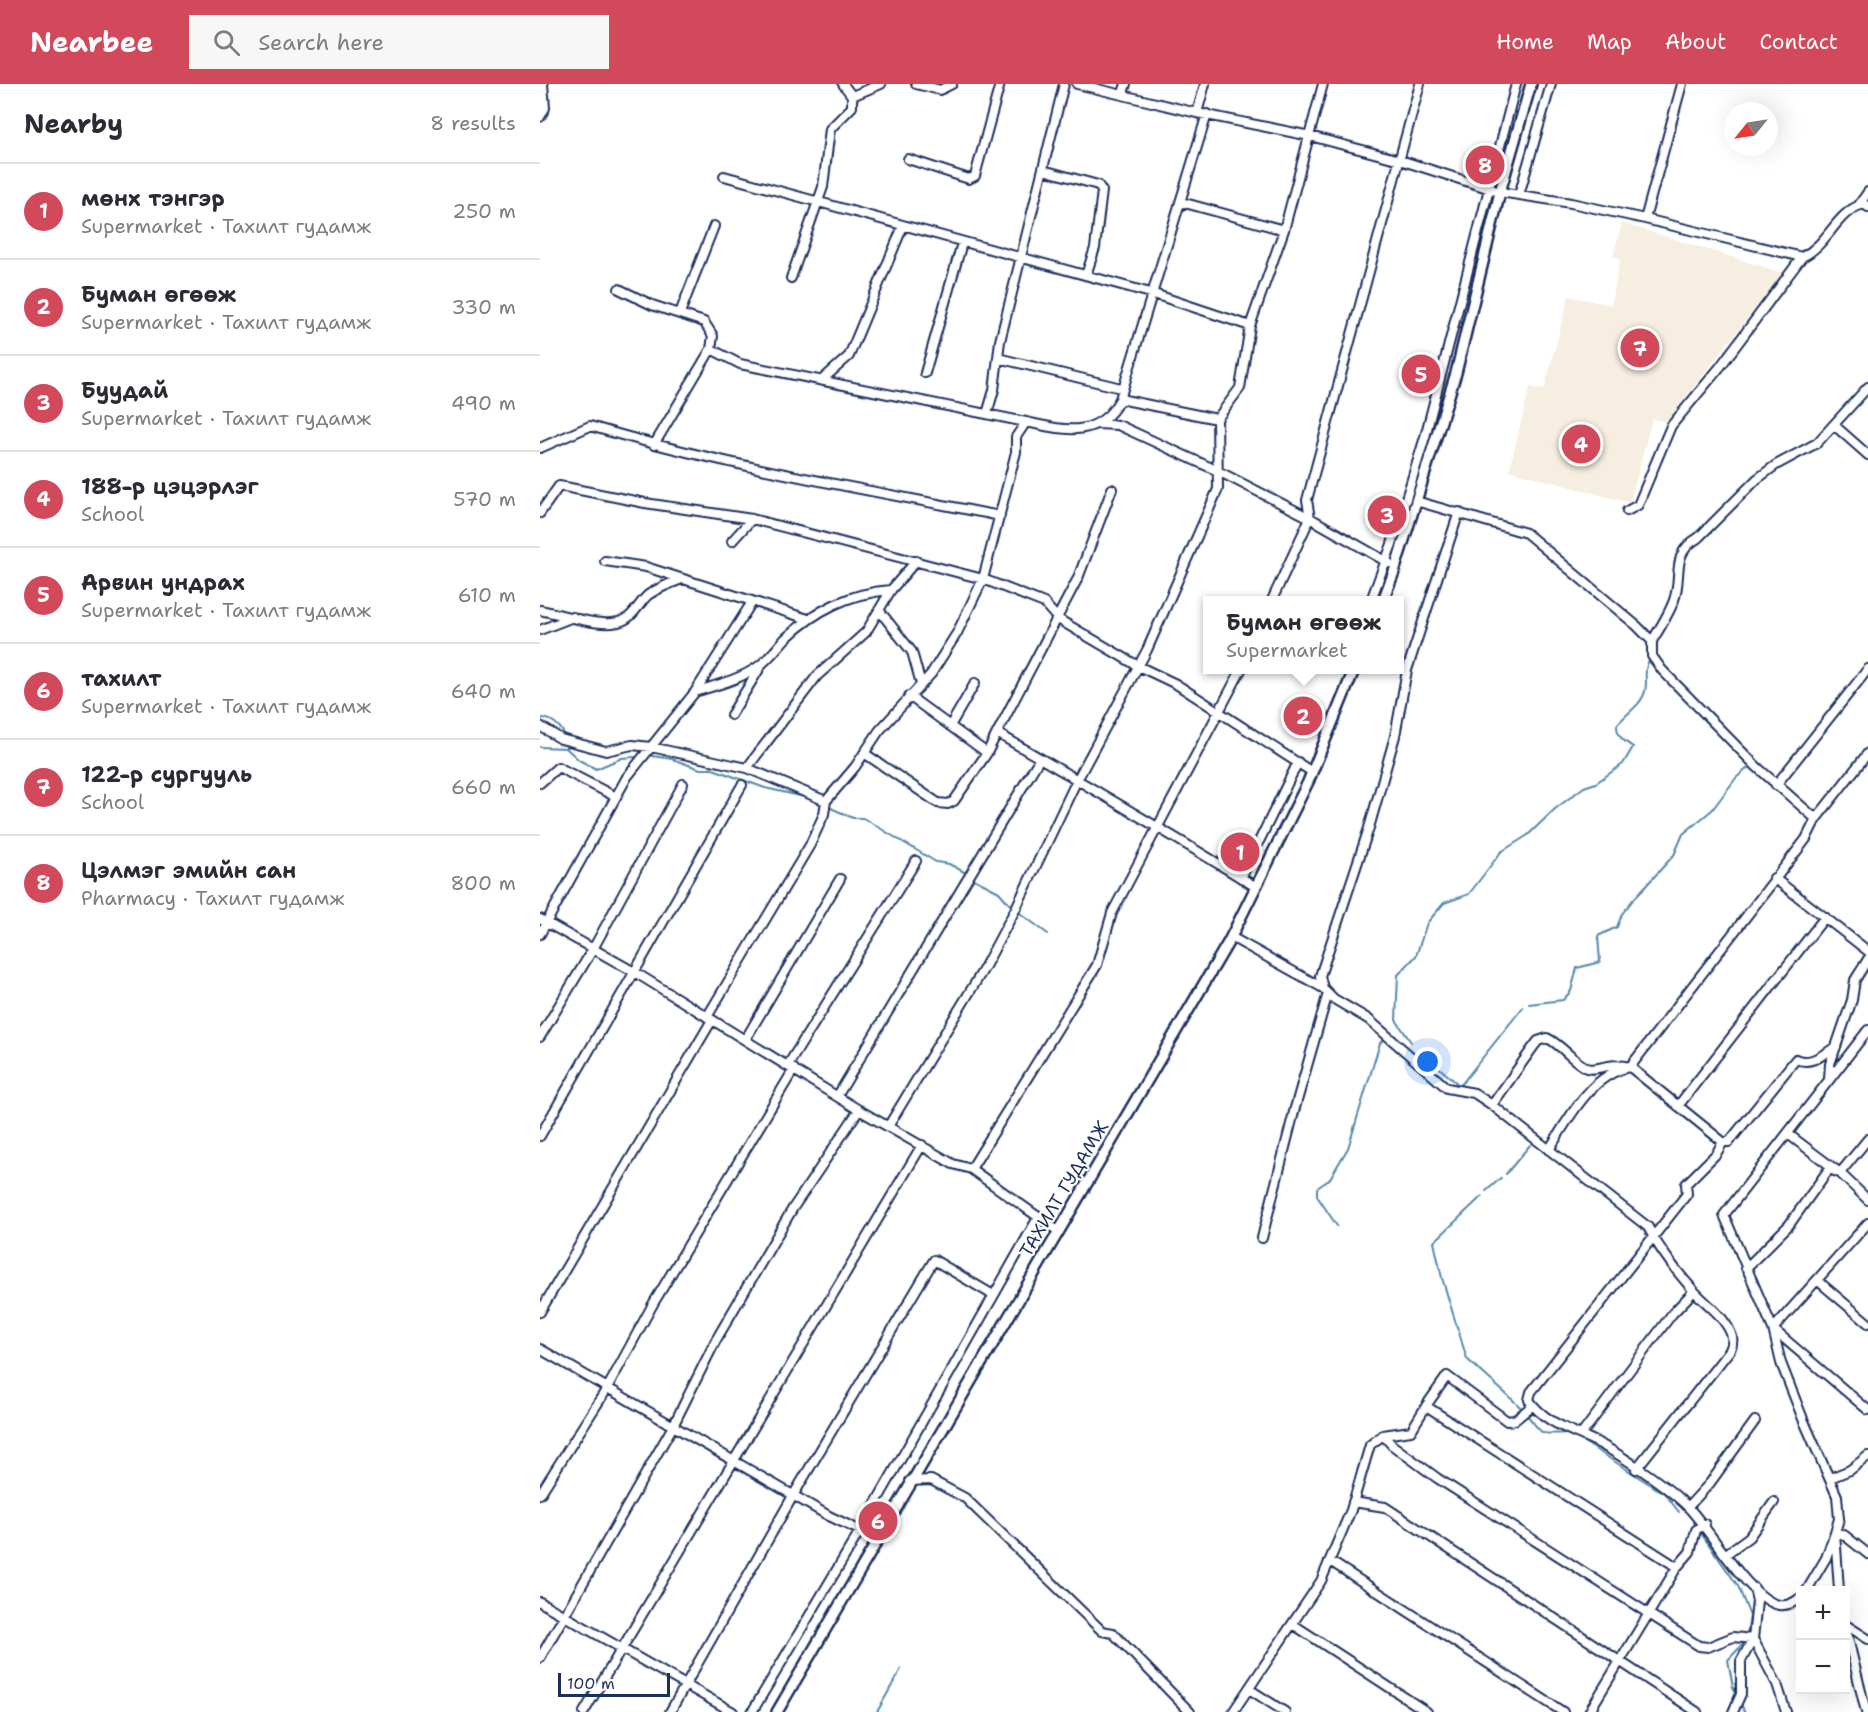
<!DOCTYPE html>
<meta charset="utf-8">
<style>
:root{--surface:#fff;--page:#f7f7f7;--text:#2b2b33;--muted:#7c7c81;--line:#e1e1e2;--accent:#d1495b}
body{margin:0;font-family:"Shantell Sans",sans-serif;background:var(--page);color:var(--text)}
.controls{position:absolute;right:18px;bottom:18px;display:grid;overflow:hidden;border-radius:0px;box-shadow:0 6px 24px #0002}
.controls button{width:54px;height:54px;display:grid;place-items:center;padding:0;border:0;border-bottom:2px solid var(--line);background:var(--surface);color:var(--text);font:30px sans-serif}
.compass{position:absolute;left:1184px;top:18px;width:54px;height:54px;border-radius:50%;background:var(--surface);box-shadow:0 6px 24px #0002;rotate:240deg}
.scale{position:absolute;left:18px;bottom:15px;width:112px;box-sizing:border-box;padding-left:6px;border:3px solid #1b2f5e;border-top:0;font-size:16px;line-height:21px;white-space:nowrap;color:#1b2f5e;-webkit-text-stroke:4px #fff;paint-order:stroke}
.you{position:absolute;left:888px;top:978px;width:21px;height:21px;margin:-15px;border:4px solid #fff;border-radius:50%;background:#1a73e8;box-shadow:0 0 0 9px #1a73e833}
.badge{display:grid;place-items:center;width:39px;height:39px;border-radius:50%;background:var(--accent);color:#fff;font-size:20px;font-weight:700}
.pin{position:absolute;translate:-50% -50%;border:3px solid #fff;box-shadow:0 2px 6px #0006}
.popup{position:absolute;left:663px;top:512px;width:201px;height:78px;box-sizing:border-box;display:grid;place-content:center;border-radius:0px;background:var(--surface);filter:drop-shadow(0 2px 4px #0005);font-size:20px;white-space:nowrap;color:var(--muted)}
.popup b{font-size:22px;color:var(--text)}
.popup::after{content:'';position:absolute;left:50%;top:100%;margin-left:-12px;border:12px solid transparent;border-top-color:var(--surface)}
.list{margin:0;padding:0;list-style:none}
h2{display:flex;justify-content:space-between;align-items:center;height:78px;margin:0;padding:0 24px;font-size:26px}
h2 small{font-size:20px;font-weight:400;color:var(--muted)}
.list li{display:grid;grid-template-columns:39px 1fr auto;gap:18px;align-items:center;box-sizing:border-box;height:96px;padding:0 24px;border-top:2px solid var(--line)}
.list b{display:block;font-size:22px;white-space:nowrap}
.list p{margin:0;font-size:20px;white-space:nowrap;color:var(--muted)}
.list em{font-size:20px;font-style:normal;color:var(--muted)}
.icon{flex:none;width:33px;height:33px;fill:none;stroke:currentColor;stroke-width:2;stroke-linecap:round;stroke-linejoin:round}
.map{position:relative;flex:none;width:1328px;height:1628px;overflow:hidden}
header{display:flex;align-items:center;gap:36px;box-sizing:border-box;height:84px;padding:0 30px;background:var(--accent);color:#fff}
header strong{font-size:28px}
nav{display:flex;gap:33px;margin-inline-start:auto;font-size:21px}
.search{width:420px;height:54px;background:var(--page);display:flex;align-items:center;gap:15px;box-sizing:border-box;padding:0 21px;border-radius:0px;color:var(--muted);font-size:22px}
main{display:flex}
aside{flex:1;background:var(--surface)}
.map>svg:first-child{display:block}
.built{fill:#f6eee0}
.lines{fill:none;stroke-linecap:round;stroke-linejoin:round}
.stream{stroke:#5589a9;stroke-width:2}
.minor-casing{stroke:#1b2f5e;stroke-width:12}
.major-casing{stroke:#1b2f5e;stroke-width:14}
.minor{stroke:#fff;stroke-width:8}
.major{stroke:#fff;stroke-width:9}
.labels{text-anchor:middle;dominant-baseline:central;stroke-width:4.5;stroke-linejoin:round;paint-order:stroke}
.street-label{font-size:18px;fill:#1b2f5e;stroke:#fff}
</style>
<header>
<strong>Nearbee</strong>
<div class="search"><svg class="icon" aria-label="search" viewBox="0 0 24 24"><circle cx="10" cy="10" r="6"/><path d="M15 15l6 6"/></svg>Search here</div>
<nav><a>Home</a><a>Map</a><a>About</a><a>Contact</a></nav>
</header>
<main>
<aside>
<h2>Nearby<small>8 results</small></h2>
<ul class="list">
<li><span class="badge">1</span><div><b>мөнх тэнгэр</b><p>Supermarket · Тахилт гудамж</p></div><em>250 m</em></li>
<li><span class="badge">2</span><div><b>Буман өгөөж</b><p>Supermarket · Тахилт гудамж</p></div><em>330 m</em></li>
<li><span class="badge">3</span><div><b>Буудай</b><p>Supermarket · Тахилт гудамж</p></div><em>490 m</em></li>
<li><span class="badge">4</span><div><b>188-р цэцэрлэг</b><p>School</p></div><em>570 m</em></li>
<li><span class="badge">5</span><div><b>Арвин ундрах</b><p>Supermarket · Тахилт гудамж</p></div><em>610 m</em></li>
<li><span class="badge">6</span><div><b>тахилт</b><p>Supermarket · Тахилт гудамж</p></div><em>640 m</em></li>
<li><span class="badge">7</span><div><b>122-р сургууль</b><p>School</p></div><em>660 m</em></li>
<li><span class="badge">8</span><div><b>Цэлмэг эмийн сан</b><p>Pharmacy · Тахилт гудамж</p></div><em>800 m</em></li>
</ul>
</aside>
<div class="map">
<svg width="1328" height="1628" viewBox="0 0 1328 1628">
<rect width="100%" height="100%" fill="#fff"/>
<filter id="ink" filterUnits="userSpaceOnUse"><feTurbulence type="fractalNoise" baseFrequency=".0167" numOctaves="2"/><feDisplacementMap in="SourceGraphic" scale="12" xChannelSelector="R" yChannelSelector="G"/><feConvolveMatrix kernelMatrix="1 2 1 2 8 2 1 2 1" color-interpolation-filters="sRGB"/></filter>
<g filter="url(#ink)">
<path class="built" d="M1082 139 1243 189 1126 338 1112 335 1090 419 969 386 990 303 1004 306 1029 212 1071 221 1080 175 1073 172Z"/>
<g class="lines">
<path class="stream" d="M0 634C16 634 28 649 26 664L39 676 56 685 82 674 95 673
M0 663 26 664
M112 672 132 675 160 685H173L225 704 269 714 313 734H323L396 778 409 780 428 790
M432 794 459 808 472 823
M477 827 508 850
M989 920 1023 916 1031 907 1037 884 1060 878 1058 852 1077 843 1082 830 1092 817 1134 771 1143 750 1172 726 1196 694 1209 683
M871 958 856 936 858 891 876 872 887 839 904 819 929 810 961 768 988 751 1015 725 1044 703 1056 699 1083 680 1093 663C1084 657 1077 653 1077 641 1085 630 1102 621 1105 607 1108 596 1103 589 1108 578
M880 967 920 1002 983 923
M966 1090 990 1061
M946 1107 961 1094
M942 1112 894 1158 902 1194 927 1275 975 1318
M797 1142 777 1112V1104L789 1096 808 1064 840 959 844 955
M977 1320 983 1326
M986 1330C1006 1353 996 1350 1028 1349
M1033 1351 1125 1410 1139 1428
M1160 1448 1198 1502 1210 1532 1207 1551
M1197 1612 1193 1603 1188 1576 1206 1557
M1199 1617 1205 1628
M337 1628 361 1585"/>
<defs>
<path id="minor" d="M303 0 312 12 341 0
M376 0 400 6 412 0
M537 0 657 29 770 52 860 76 960 108 1031 119 1105 135 1142 0
M583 9 586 0
M657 29 665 0
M0 33 5 24 3 0
M368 75 429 95 435 92 460 0
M503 86 558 101 562 107 555 164 546 191
M184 92 614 210 710 242
M979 111 1011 0
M641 118 744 146
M1318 122 1328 108
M1105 135 1262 173C1289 160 1296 127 1324 120L1328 123
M251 194 283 103 290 45 312 23V12
M79 205 112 221 164 238 173 252 171 265
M140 229 174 142
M458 274 581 304
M385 289 422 159
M282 296 309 272 363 142
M580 315 667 30
M447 330 454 306 460 257 524 0
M486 338C523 346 558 356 580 315L677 335
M557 340 578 341 678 387 770 434 849 479
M1294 341 1328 371
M114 361 171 265 200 280 486 338 476 353V368L443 495 417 549 391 590 339 647 315 683 286 717 284 730 270 761 167 933
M0 364 50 342C184 382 323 405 460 432
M876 417 986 449 1097 542 1112 557V572L1122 586 1217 683 1276 735 1266 755 1090 983C1052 989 1028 1035 1009 1066
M1087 427 1098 421 1131 342 1180 283 1262 173
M0 429 19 402 25 403 105 419 212 435 443 495 504 519 518 535 598 582 636 600 772 688
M192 457 212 435
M65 477 106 483 268 535
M732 516 770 434 767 416 880 0
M831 516 852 460 885 353 976 0
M0 526C23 530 66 547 86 535 95 530 100 518 108 511 118 504 131 499 142 495
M339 526 372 568 381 600
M0 546 33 533
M1112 557C1120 544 1129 530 1134 516 1143 491 1130 470 1158 454L1217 395 1236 381 1277 359 1328 303
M155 608C177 601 201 595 219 582 229 575 237 564 245 555 276 526 309 509 351 506
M369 612 447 669 457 649C544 700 631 750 716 803
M191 631 221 582
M0 642 21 655 66 667 92 661 111 663 207 684 286 717
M410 642 435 599
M457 649 538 494 572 405
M324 669 398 719 408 720 414 717 447 669
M207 684 277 592 326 548 351 506 376 477
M0 699 18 683 76 713
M1236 701 1328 585
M1276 735 1328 669
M701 794 758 678
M1234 794 1328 867
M0 835 96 889 319 1026 413 1080 431 1085 518 1147
M0 850 87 693 155 608 212 518
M691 853 783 904 794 915 828 935 907 1004 934 1009 952 1021 1108 1143C1119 1165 1137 1188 1154 1207 1167 1221 1187 1234 1192 1253 1193 1258 1192 1262 1190 1266L1096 1385
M783 904 780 892 829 744 855 652 867 586 919 428
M0 953 53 865 143 700
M205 956 300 795
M248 981 376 777
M1289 994 1290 980 1312 916 1315 896 1328 875
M298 1011 500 674
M952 1021 994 962 998 957 1007 954C1022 961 1032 977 1047 984 1056 988 1070 977 1090 983L1183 1058H1189L1256 975C1270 982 1284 970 1296 963
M1138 1022 1285 833
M349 1041 443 886 475 826 536 698 607 566 678 405 677 335 700 304 710 242 744 146 783 0
M1248 1050 1300 1089 1328 1116
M0 1052 202 701
M1183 1058 1176 1070 1146 1100 1147 1110 991 1308 989 1316C1007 1342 1037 1347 1062 1361 1087 1375 1128 1403 1147 1422 1170 1445 1209 1515 1239 1521 1247 1522 1255 1518 1260 1514
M431 1085 557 881 572 829 701 586
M1328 1139 1233 1245 1328 1326
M722 1154 755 1024 788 909
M1206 1184 1249 1141 1289 1085 1300 1089 1328 1055
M1277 1196 1328 1239
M0 1228 172 936
M0 1265 289 1432 336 1454
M886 1322 907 1292 967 1337 975 1336 993 1321
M843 1351 871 1347 886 1322 1137 1483
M1041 1351 1132 1230 1154 1207
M1290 1394 1310 1386 1328 1372
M370 1397 391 1396 425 1414 562 1547 573 1549 650 1628
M0 1410 68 1303 113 1220 254 985
M813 1418 845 1423 1157 1628
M1148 1423 1170 1399 1215 1337
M1186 1470 1209 1453 1234 1418
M790 1477 1023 1628
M1214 1504 1217 1517 1213 1555 1237 1600 1246 1628
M1267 1506 1286 1474 1295 1448 1299 1435 1297 1412 1263 1335 1241 1279 1233 1245 1184 1131 1328 946
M1299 1506 1295 1448 1304 1451 1328 1470
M0 1518 193 1628
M754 1541 887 1628
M1306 1541 1328 1555
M1306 1546 1326 1628
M0 1574 133 1342 176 1256 253 1124 319 1026
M709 1605 745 1628
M44 1628 382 1061
M130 1628 254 1410 394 1176 453 1211
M212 1628 321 1445 499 1132
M693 1628 781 1497 811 1426 830 1361 843 1351 852 1361 897 1394 1159 1562 1168 1563 1193 1553 1213 1555 1201 1577V1610L1193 1628
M1049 1628 1137 1483 1150 1468 1156 1446 1165 1440"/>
<path id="major" d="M843 516 854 488 916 289 960 108 991 0
M237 1628 689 857 768 698 814 586"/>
</defs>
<use href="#minor" class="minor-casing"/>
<use href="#major" class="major-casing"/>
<use href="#minor" class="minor"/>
<use href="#major" class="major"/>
</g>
</g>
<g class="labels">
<g class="street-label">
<text transform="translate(524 1105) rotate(-59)">ТАХИЛТ ГУДАМЖ</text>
</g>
</g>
</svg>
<div class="controls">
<button>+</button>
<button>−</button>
</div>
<svg class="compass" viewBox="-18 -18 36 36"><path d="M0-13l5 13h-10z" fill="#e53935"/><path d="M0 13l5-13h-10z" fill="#7c7c81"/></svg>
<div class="scale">100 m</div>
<div class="you"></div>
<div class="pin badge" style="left:700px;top:768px">1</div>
<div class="pin badge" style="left:763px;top:632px">2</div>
<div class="popup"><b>Буман өгөөж</b>Supermarket</div>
<div class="pin badge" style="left:847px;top:431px">3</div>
<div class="pin badge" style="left:1041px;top:360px">4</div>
<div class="pin badge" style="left:881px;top:290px">5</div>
<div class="pin badge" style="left:338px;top:1437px">6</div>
<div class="pin badge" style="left:1100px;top:264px">7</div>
<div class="pin badge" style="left:945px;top:81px">8</div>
</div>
</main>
